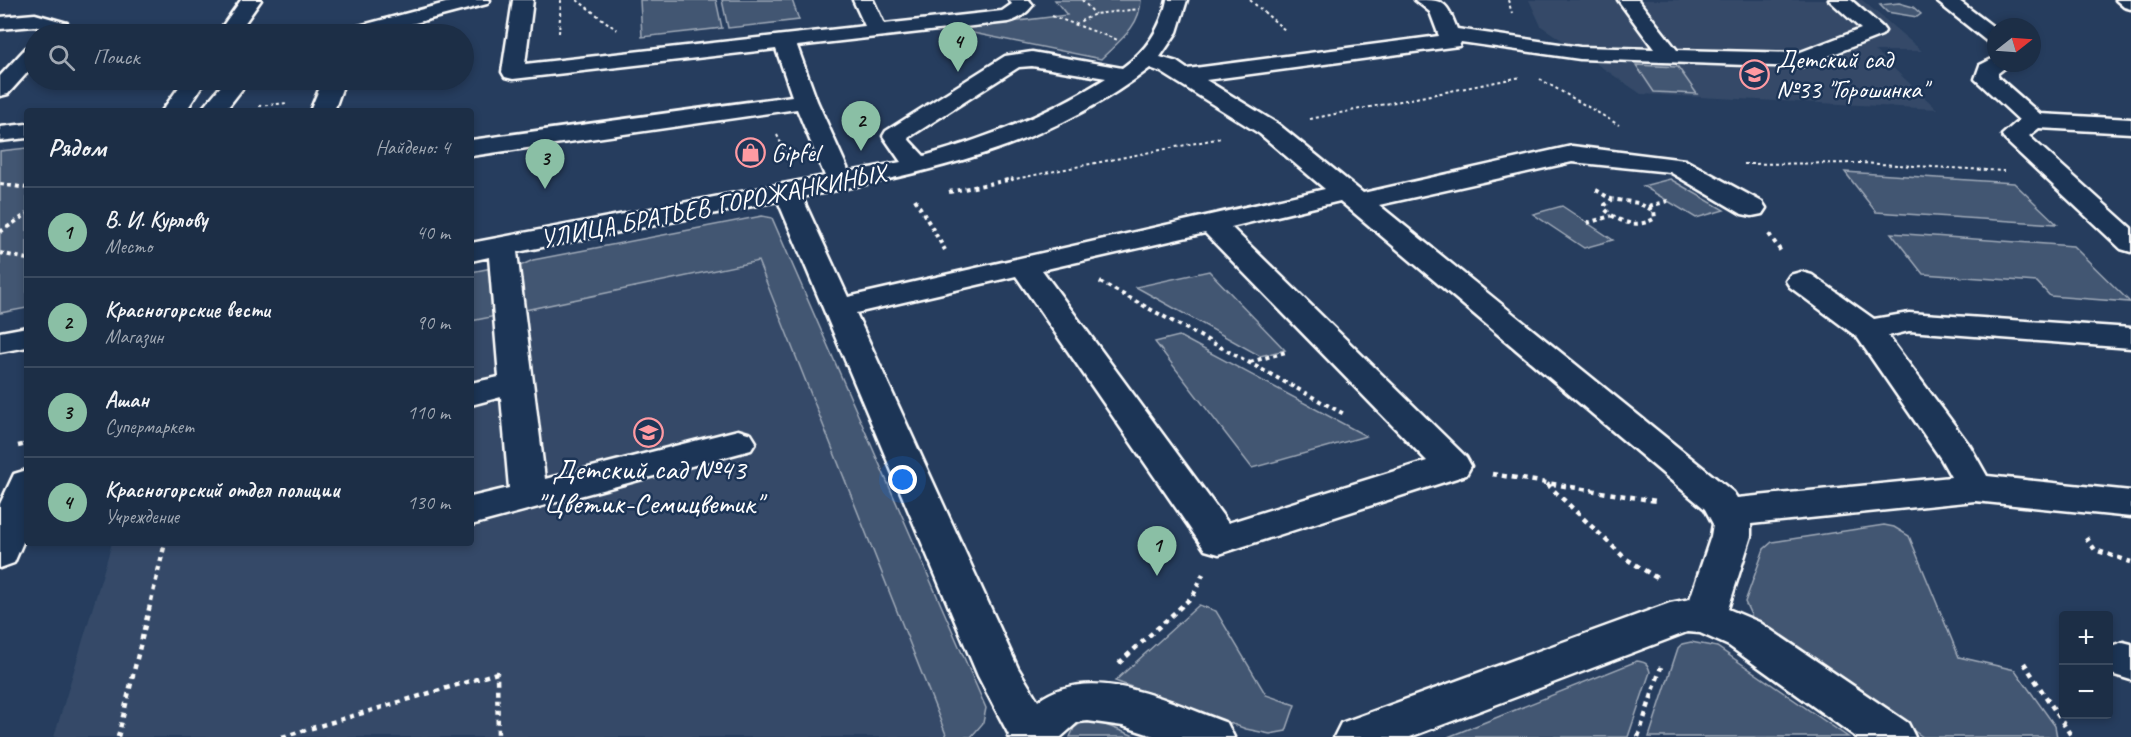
<!DOCTYPE html>
<html lang="ru">
<meta charset="utf-8">
<style>
:root{--surface:#1c2e46;--page:#25364d;--text:#f1f3f6;--muted:#a0a8b3;--line:#3a4a5f;--accent:#8abfa5}
body{margin:0;font-family:Caveat,sans-serif;background:var(--page);color:var(--text)}
.controls{position:absolute;right:18px;bottom:18px;display:grid;overflow:hidden;border-radius:6px;box-shadow:0 3px 9px #0003}
.controls button{width:54px;height:54px;display:grid;place-items:center;padding:0;border:0;border-bottom:2px solid var(--line);background:var(--surface);color:var(--text);font:30px sans-serif}
.compass{position:absolute;left:1987px;top:18px;width:54px;height:54px;border-radius:50%;background:var(--surface);box-shadow:0 3px 9px #0003;rotate:73deg}
.you{position:absolute;left:903px;top:480px;width:21px;height:21px;margin:-15px;border:4px solid #fff;border-radius:50%;background:#1a73e8;box-shadow:0 0 0 9px #1a73e833}
.badge{display:grid;place-items:center;width:39px;height:39px;border-radius:50%;background:var(--accent);color:#111;font-size:20px;font-weight:700}
.pin{position:absolute;translate:-50% -50px;filter:drop-shadow(0 2px 3px #0008)}
.pin::after{content:'';position:absolute;top:32px;width:21px;height:18px;background:inherit;clip-path:polygon(0 0,100% 0,50% 100%)}
.list{margin:0;padding:0;list-style:none}
h2{display:flex;justify-content:space-between;align-items:center;height:78px;margin:0;padding:0 24px;font-size:26px}
h2 small{font-size:20px;font-weight:400;color:var(--muted)}
.list li{display:grid;grid-template-columns:39px 1fr auto;gap:18px;align-items:center;box-sizing:border-box;height:90px;padding:0 24px;border-top:2px solid var(--line)}
.list b{display:block;font-size:22px;white-space:nowrap}
.list p{margin:0;font-size:20px;white-space:nowrap;color:var(--muted)}
.list em{font-size:20px;font-style:normal;color:var(--muted)}
.icon{flex:none;width:33px;height:33px;fill:none;stroke:currentColor;stroke-width:2;stroke-linecap:round;stroke-linejoin:round}
.map{position:relative;flex:none;width:2131px;height:737px;overflow:hidden}
.search{position:absolute;background:var(--surface);box-shadow:0 3px 9px #0003;left:24px;top:24px;width:450px;height:66px;display:flex;align-items:center;gap:15px;box-sizing:border-box;padding:0 21px;border-radius:33px;color:var(--muted);font-size:22px}
.panel{position:absolute;background:var(--surface);box-shadow:0 3px 9px #0003;left:24px;top:108px;width:450px;height:438px;border-radius:6px}
.map>svg:first-child{display:block}
.built{fill:#344a68}
.green{fill:#425672;stroke:#a0aab8;stroke-width:1.5}
.lines{fill:none;stroke-linecap:round;stroke-linejoin:round}
.minor-casing{stroke:#fff;stroke-width:5}
.path-far2{stroke:#fff;stroke-width:2;stroke-dasharray:3 3;stroke-linecap:butt}
.path-far1{stroke:#fff;stroke-width:4;stroke-dasharray:4 4;stroke-linecap:butt}
.path{stroke:#fff;stroke-width:4.5;stroke-dasharray:5 5;stroke-linecap:butt}
.minor{fill:#1d3557;fill-rule:evenodd}
.labels{text-anchor:middle;dominant-baseline:central;stroke-width:5;stroke-linejoin:round;paint-order:stroke}
.far-poi-label{font-size:26px;fill:#fff;stroke:#1d3557;text-anchor:start}
.far-street-label{font-size:26px;fill:#fff;stroke:#1d3557}
.poi-label{font-size:30px;fill:#fff;stroke:#1d3557}
</style>
<div class="map">
<svg width="2131" height="737" viewBox="0 0 2131 737">
<rect width="100%" height="100%" fill="#263d5e"/>
<filter id="ink" filterUnits="userSpaceOnUse"><feTurbulence type="fractalNoise" baseFrequency=".0167" numOctaves="2"/><feDisplacementMap in="SourceGraphic" scale="12" xChannelSelector="R" yChannelSelector="G"/><feConvolveMatrix kernelMatrix="1 2 1 2 8 2 1 2 1" color-interpolation-filters="sRGB"/></filter>
<g filter="url(#ink)">
<path class="built" d="M1529 0H1862L1922 51H1875L1937 109 1641 94 1541 26Z
M758 260 947 737H54L112 543H471V321Z"/>
<path class="green" d="M640 0H716L722 28 642 37Z
M722 0H792L799 20 728 28Z
M1055 0H1141C1140 27 1119 41 1101 59L953 29 1067 15Z
M1899 3 1913 7 1921 14 1917 17 1887 12 1880 5Z
M1636 65 1678 67 1697 94 1654 92Z
M27 148V308L0 313V151Z
M1845 172 2014 183 2057 224 1876 212Z
M1670 179 1724 210 1696 218 1643 186Z
M1562 206 1613 240 1584 248 1533 214Z
M762 216 772 218 986 708 983 723 971 737H947L758 261 525 310 520 266 533 260Z
M1891 233 2073 246 2130 302 2050 296 2037 282 1923 274Z
M492 268 496 316 471 321V272Z
M1209 271 1285 350 1260 356 1136 287Z
M1179 336 1366 436 1252 468 1155 342Z
M1884 525 1894 527 1909 536 1959 657 2015 670 2055 726 2057 737H1923L1768 631 1752 617 1745 602 1764 549 1772 542Z
M1199 605 1216 611 1266 695 1295 705 1286 731 1270 734 1246 729 1115 681Z
M1691 642 1717 647 1848 737H1649L1678 648 1682 644Z
M1637 661C1646 662 1648 664 1650 672L1628 737H1448Z
M1084 721H1095L1137 737H1070L1074 728Z"/>
<g class="lines">
<defs>
<path id="minor" d="M241 0H261L237 34H217Z
M457 0H490L487 4 373 34H341L344 30Z
M513 0H533L525 64 865 26 853 0H873L884 24 1002 11 1012 4 1009 0H1029L1033 5C1027 13 1018 20 1008 22L797 46 817 101 849 172 901 162 883 136 886 131 1005 56 1032 52 1122 68C1146 51 1161 29 1167 0H1187L1177 32 1160 57 1177 62 1187 69 1439 36 1430 12 1415 0C1445 0 1446 1 1457 29L1580 47 1654 49 1618 0H1638L1677 50 1798 53 1861 29 1829 0H1851L1882 27 1885 31 1882 35 1800 67 1580 59 1461 42 1459 46 1451 47 1206 80 1278 124 1363 193 1572 146 1685 160 1762 202 1766 208 1762 214 1752 216 1742 214 1670 172 1572 162 1379 205 1733 492 1737 498 1951 477 1941 459 1857 337 1790 287 1786 281 1790 275 1801 272 1812 275 1874 319 1909 313 2131 328V348L1909 331 1888 336 1970 446 1987 476 2131 491V517L1975 501 1751 524V536L1728 609 1759 622 1908 723 1915 737H1856L1729 646 1700 633 1687 632 1410 737H1334L1341 723 1670 603 1690 599 1711 536 1713 524 1705 509 1340 201 1231 227 1466 457 1471 466 1466 475 1219 554 1205 550 1016 276 856 313 1018 668 1038 701C1092 661 1171 703 1227 723L1234 737H1157L1123 726 1088 721 1078 722 1061 737H1008L1009 735 978 676 778 201 517 252 545 479 738 430 751 434 756 442 751 450 471 525V497L509 488 501 397 471 405V383L499 377 489 257 471 261V243L825 176 797 109 471 156V140L792 96 776 49 513 79 505 77 502 72ZM1032 66 1106 78C1049 114 988 138 924 156L910 141 908 138 1019 67ZM1150 68 1161 72 1260 134 1325 189 848 297 802 197C928 172 1045 149 1150 68ZM1205 233 1427 461 1228 523 1042 270Z
M1935 0H1958L1996 29V45L1989 43Z
M2116 0H2131V9L2124 7Z
M35 14 67 23 70 27 64 34H42L45 29 34 26 0 29V17Z
M34 47V65L8 94 0 96V76L26 48Z
M1996 57V63H2011L1998 73V77L2040 114 2131 119V133L2039 128 2029 136 2131 228V252L2121 249 2005 140 2002 135 2019 120 1975 79 1980 65Z
M184 80H206L186 111H162Z
M226 80H249L225 111H200Z
M323 80H345L334 111H310Z
M27 124V138L0 141V127Z
M27 327V347L0 352V332Z
M27 470V533L14 563 0 568V504L14 474Z
M2123 642 2131 644V680L2108 673V647Z"/>
</defs>
<use href="#minor" class="minor-casing"/>
<path class="path-far2" d="M561 0 559 33 561 34
M577 0 617 30
M1082 0 1095 14
M1250 0 1286 31
M1508 0 1512 13
M1052 16 1118 40
M1075 24 1095 14 1139 9
M1540 79 1619 125
M259 106 287 103
M1310 119 1521 77
M777 135 788 158
M1744 164 1861 163 2004 171
M1005 181 1221 138"/>
<path class="path-far1" d="M0 184 27 188
M1596 190 1611 199 1638 203 1654 211 1655 218C1638 229 1618 223 1605 209V205L1612 200
M949 192 1013 179
M915 199 945 250
M1649 206 1668 201
M1587 223 1611 216
M0 232 27 214
M1769 234 1782 253
M0 253 27 259
M1100 282 1344 414
M1250 362 1286 352"/>
<path class="path" d="M18 446 27 444
M1492 474 1656 501
M1547 484 1625 558 1660 580
M2086 537 2095 550 2131 562
M1119 663 1193 596 1203 574
M2024 663 2072 737
M118 737 165 543
M282 737 497 673 498 737
M1638 737 1661 667"/>
<use href="#minor" class="minor"/>
</g>
</g>
<defs>
<symbol id="school-ring" viewBox="-11 -11 22 22"><circle r="9.5" fill="#1d3557" stroke="#ff9aa2" stroke-width="1.5"/><path d="M0-5L7-2L0 1L-7-2ZM-4 1L0 2.5L4 1V4Q0 6-4 4Z" fill="#ff9aa2"/></symbol>
<symbol id="shop-ring" viewBox="-11 -11 22 22"><circle r="9.5" fill="#1d3557" stroke="#ff9aa2" stroke-width="1.5"/><path d="M-5-2.5h2.3a2.7 3.5 0 0 1 5.4 0H5L5.5 6h-11ZM-1.5-2.5h3a1.5 2.3 0 0 0-3 0Z" fill="#ff9aa2"/></symbol>
</defs>
<g fill-rule="evenodd">
<use href="#school-ring" x="1738" y="58" width="33" height="33"/>
<use href="#shop-ring" x="734" y="136" width="33" height="33"/>
<use href="#school-ring" x="632" y="416" width="33" height="33"/>
</g>
<g class="labels">
<g class="far-poi-label">
<text x="1776" y="59">Детский сад<tspan x="1776" dy="30">№33 "Горошинка"</tspan></text>
<text x="771" y="152">Gipfel</text>
</g>
<g class="far-street-label">
<text transform="translate(713 206) rotate(-11)">УЛИЦА БРАТЬЕВ ГОРОЖАНКИНЫХ</text>
</g>
<g class="poi-label">
<text x="649" y="469">Детский сад №43<tspan x="649" dy="34">"Цветик-Семицветик"</tspan></text>
</g>
</g>
</svg>
<div class="controls">
<button>+</button>
<button>−</button>
</div>
<svg class="compass" viewBox="-18 -18 36 36"><path d="M0-13l5 13h-10z" fill="#e53935"/><path d="M0 13l5-13h-10z" fill="#a0a8b3"/></svg>
<div class="you"></div>
<div class="pin badge" style="left:1157px;top:576px">1</div>
<div class="pin badge" style="left:861px;top:151px">2</div>
<div class="pin badge" style="left:545px;top:189px">3</div>
<div class="pin badge" style="left:958px;top:72px">4</div>
<div class="search"><svg class="icon" aria-label="search" viewBox="0 0 24 24"><circle cx="10" cy="10" r="6"/><path d="M15 15l6 6"/></svg>Поиск</div>
<section class="panel">
<h2>Рядом<small>Найдено: 4</small></h2>
<ul class="list">
<li><span class="badge">1</span><div><b>В. И. Курлову</b><p>Место</p></div><em>40 m</em></li>
<li><span class="badge">2</span><div><b>Красногорские вести</b><p>Магазин</p></div><em>90 m</em></li>
<li><span class="badge">3</span><div><b>Ашан</b><p>Супермаркет</p></div><em>110 m</em></li>
<li><span class="badge">4</span><div><b>Красногорский отдел полиции</b><p>Учреждение</p></div><em>130 m</em></li>
</ul>
</section>
</div>
